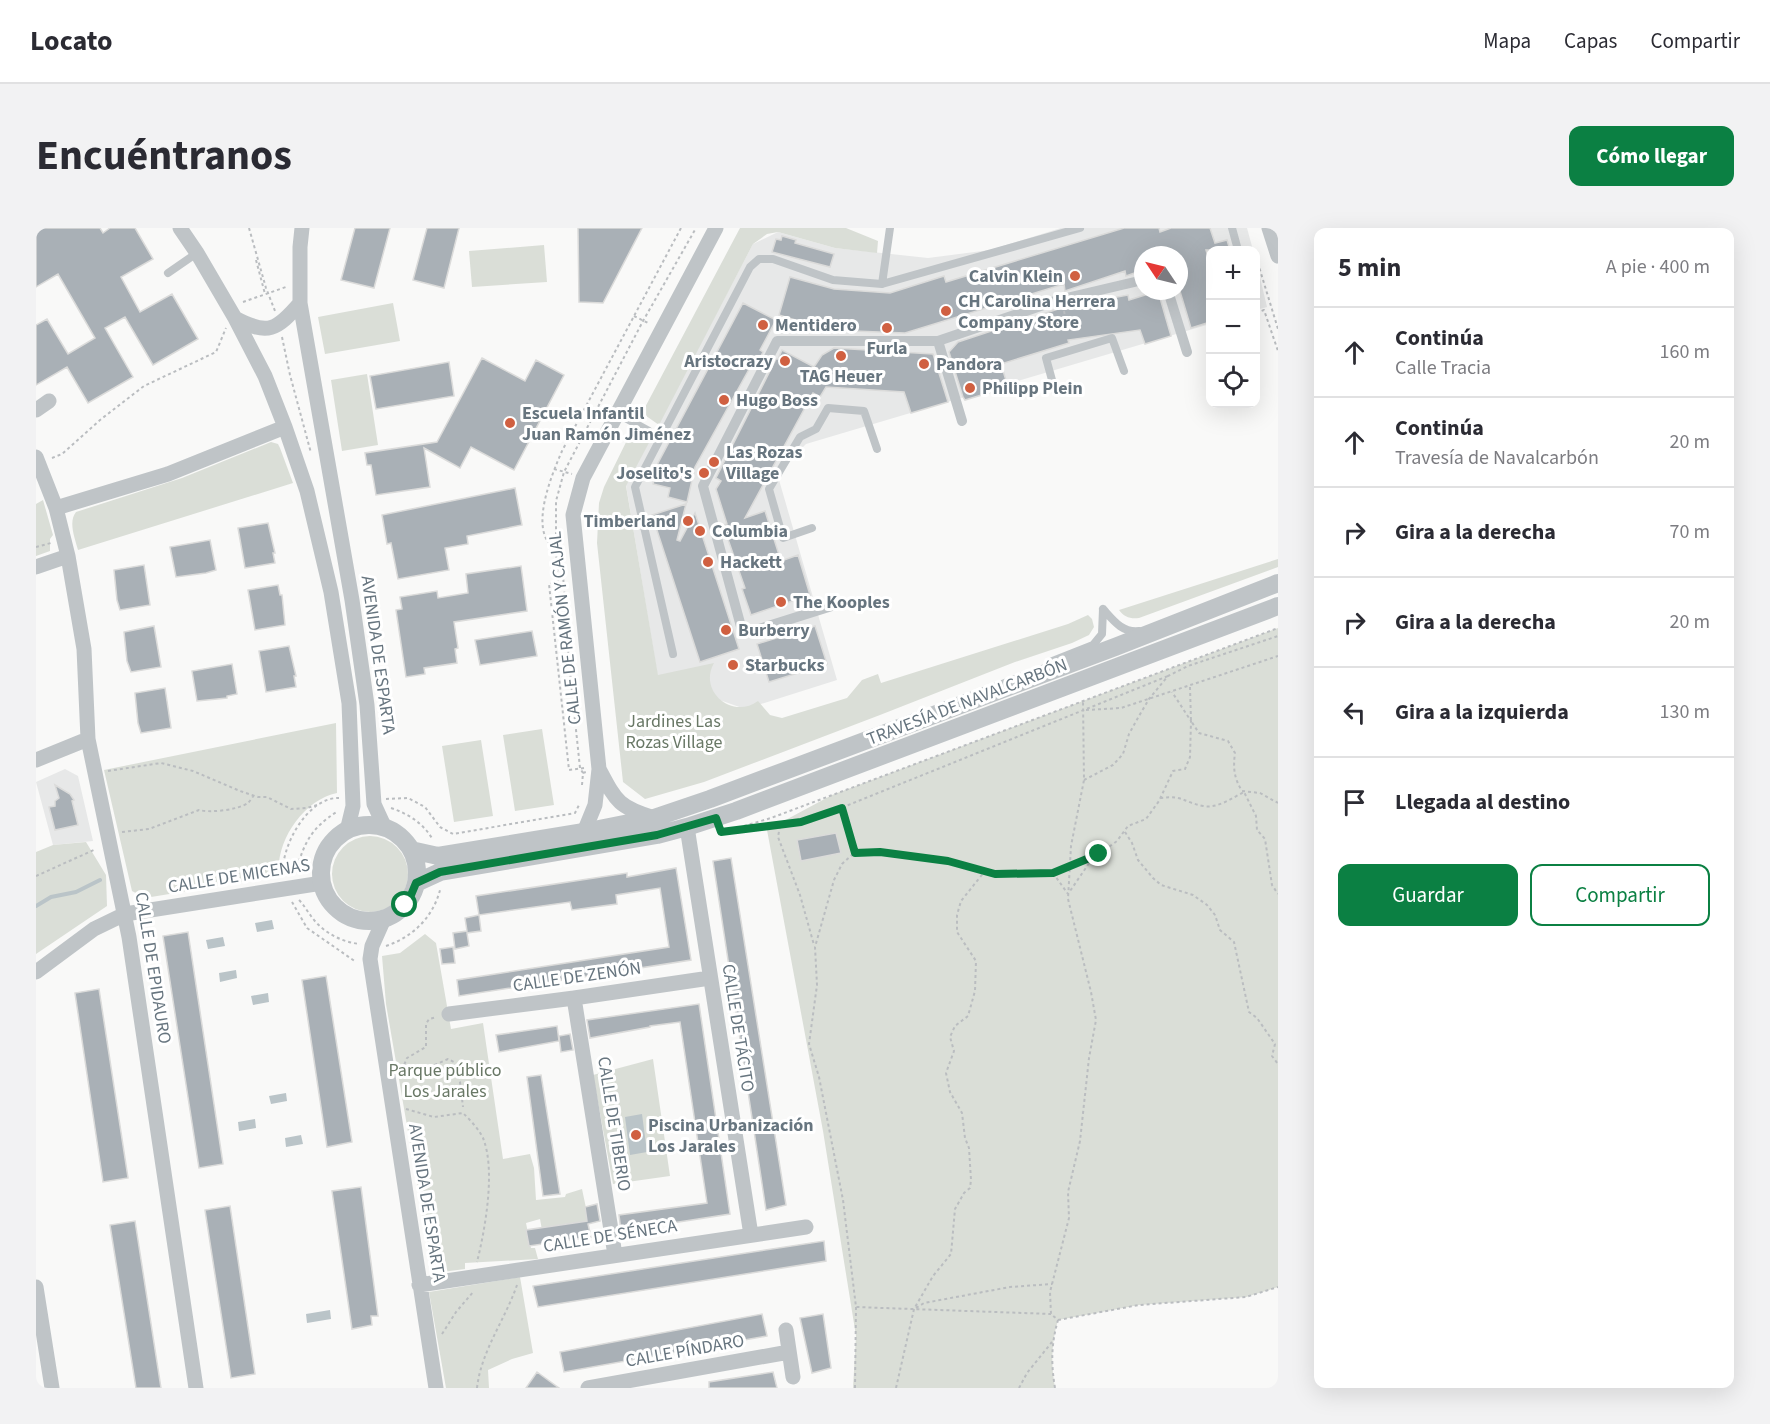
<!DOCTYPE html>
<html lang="es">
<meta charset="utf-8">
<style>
:root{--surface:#fff;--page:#f2f2f3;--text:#2b2b33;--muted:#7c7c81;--line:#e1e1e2;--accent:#0b8043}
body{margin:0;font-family:"Source Sans 3",sans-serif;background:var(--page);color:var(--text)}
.controls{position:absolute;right:18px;top:18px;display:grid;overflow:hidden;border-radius:12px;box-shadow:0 6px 24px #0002}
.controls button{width:54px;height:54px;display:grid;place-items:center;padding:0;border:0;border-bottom:2px solid var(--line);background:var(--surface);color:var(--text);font:30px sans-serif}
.compass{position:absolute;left:1098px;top:18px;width:54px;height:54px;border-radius:50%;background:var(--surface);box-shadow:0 6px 24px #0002;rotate:305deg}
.stop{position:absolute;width:18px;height:18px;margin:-14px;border:4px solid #0b8043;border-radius:50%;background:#fff}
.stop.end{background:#0b8043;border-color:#fff;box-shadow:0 2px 6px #0008}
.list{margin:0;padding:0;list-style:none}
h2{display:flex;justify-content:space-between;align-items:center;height:78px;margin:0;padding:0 24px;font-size:26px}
h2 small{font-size:20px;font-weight:400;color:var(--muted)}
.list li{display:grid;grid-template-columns:39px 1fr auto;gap:18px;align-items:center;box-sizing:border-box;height:90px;padding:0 24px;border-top:2px solid var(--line)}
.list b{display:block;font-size:22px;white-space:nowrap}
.list p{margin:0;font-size:20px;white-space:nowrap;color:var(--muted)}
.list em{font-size:20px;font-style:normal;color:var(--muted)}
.actions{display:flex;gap:12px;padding:18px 24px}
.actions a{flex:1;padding:14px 0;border:2px solid var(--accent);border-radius:12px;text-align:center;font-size:21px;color:var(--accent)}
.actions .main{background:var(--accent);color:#fff}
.icon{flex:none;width:33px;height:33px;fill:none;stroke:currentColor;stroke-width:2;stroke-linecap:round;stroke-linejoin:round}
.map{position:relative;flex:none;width:1242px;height:1160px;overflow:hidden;border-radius:12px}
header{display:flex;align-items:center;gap:36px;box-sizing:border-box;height:84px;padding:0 30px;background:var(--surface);border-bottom:2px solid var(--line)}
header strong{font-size:28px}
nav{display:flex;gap:33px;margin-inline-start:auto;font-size:21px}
.intro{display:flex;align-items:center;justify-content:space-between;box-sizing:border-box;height:144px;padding:0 36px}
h1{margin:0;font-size:42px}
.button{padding:15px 27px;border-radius:12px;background:var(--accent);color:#fff;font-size:21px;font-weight:700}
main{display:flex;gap:36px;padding:0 36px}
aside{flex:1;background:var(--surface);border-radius:12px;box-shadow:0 6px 24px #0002}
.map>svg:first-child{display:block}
.built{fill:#e7e8e8;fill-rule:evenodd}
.green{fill:#daded7}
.water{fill:#bac4c8}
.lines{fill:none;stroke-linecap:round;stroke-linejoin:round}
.stream{stroke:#bac4c8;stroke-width:4}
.building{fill:#a9b0b6;stroke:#dbdbda;stroke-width:1.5}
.path{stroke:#babdc0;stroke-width:2;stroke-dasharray:3 3;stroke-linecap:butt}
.service{stroke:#bfc4c7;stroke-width:8}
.pedestrian{stroke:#bfc4c7;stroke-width:10}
.minor{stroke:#bfc4c7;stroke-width:15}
.tertiary{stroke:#bfc4c7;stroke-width:18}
.route{stroke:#0b8043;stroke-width:8}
.poi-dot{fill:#d06041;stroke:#fff;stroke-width:2}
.labels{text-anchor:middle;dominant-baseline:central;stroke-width:6;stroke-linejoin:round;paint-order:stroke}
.poi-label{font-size:18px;font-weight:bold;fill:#67757f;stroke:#fff;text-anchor:start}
.street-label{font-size:18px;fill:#67757f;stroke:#fff}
.park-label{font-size:18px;fill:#697866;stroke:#fff}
</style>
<header>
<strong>Locato</strong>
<nav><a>Mapa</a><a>Capas</a><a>Compartir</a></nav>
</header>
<div class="intro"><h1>Encuéntranos</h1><a class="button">Cómo llegar</a></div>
<main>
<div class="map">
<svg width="1242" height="1160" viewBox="0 0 1242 1160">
<rect width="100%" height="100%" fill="#f9f9f8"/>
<path class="built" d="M1025 0H1211L1217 22H1174V96L770 216 741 245 801 452 709 481 622 450 590 257 717 16 742 4 799 20 892 30 954 22ZM1107 27H1143V63H1107Z
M1220 33 1231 79 1220 82Z
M29 541 42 548 57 613 17 617 0 554Z"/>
<path class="green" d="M704 0H810L842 13 841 25 799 20 742 4 731 6 717 16 623 197 606 185Z
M508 17 511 54 436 59 433 23Z
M357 75 364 113 289 126 282 89Z
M331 146 342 217 306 223 295 152Z
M596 202 615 211 590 258 622 447 678 435C662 463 696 492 722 473L734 487 746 490 811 470 826 452 842 446 845 455 1032 396 1052 387 1056 391 1058 399 1053 407 1036 415 979 434 844 487 668 554 609 571 587 554 561 315 563 275 568 259Z
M235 214 242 216 244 220 257 255 42 322C39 310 32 294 40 284L146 250Z
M7 272 17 307 14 311V323L0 328V276Z
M1242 331V339L1103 390C1094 391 1088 389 1083 382Z
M1242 400V1059L1210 1069 1103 1077 1022 1092C1015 1116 1015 1136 1019 1160H817L820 1108 787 903 731 602 796 567Z
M300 495 301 565C267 572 239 614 243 648L109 670 96 663 68 542Z
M506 501 518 577 479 583 467 507Z
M445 512 457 588 418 594 406 518Z
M296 646a38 38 0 1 1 76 0a38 38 0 1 1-76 0Z
M50 614 70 647 71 678 0 726V624L17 617Z
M389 706 400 715 415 801 447 795 467 931 494 926 498 940 500 972 529 969 530 966 546 961 553 994 506 1002 504 991 490 995 495 1020H499L502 1031 429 1035V1041L406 1044 404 1037H395L350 776 346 728 364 725Z
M617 831 634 948 577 956 557 847Z
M484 1049 497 1125 476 1131 452 1142 453 1160H410L393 1064Z"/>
<path class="water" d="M236 692 238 701 221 704 219 695Z
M187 709 189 718 172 721 170 712Z
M200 742 201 750 184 754 183 745Z
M232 765 233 774 217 777 215 768Z
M250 865 251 873 235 876 233 868Z
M606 886 611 924 594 927 589 889Z
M219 891 220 900 203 903 202 894Z
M265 907 267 916 250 919 249 910Z
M294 1082 295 1091 271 1095 270 1086Z"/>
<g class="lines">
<path class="stream" d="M0 678 15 669 40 664 64 652"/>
</g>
<path class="building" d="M0 0H64L67 5 74 0H99L117 31 85 49 104 84 136 66 162 111 117 137 89 89 69 100 97 149 52 175 31 139 0 157V97L11 91 32 126 59 110 22 46 0 59Z
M319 0H354L338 60 305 52Z
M391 0H423L408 60 377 52Z
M542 0H606L567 75 543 74Z
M1088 0H1123L1124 4 1135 0H1174L1179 15 1191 12 1194 22H1170L1174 36V94L1155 100 1143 60V55L1146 54 1143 43V27H1107V42L1090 48 1089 43 1029 63 1028 56 869 105 792 102 743 87 754 49 798 61 854 65 908 48 910 54Z
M746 8 760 12 759 15 798 26 794 39 736 24 740 11 745 12Z
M1122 63 1135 108 1109 116 1104 102 1032 112 1033 115 965 136 972 159 929 172 927 169 913 124 922 114 1031 78 1092 67 1093 72Z
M707 75 740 92 724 122 727 124 720 138 716 136 659 239 651 274 632 269 634 260 617 256 622 235Z
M798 120 897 126 912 174 875 185 868 164 790 159 784 169 777 165 709 290 729 283 745 333 762 327 774 367 715 387 706 361 709 360 687 297 691 296 680 261 685 253 680 250 740 131H742L746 122 778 139 786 127Z
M446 130 489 153 500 132 528 147 478 242 435 219 424 240 388 220 394 259 340 267 335 237H331L329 225 401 214Z
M413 134 418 168 340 181 334 148Z
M479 260 486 297 431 308 432 316 409 320 413 342 362 351 355 315 351 316 346 287Z
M650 276 641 312 644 313 659 285 703 421 664 434 616 287Z
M232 295 239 325H237L239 335 209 340 202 300Z
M174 312 180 342 170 345 140 349 134 319Z
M108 337 114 377 84 382 81 372 78 342Z
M485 338 491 383 418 394 422 420 419 421 421 435 388 440 389 446 370 449 360 382 366 381 364 369 401 363 402 370 432 365 430 346Z
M242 357 244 367H246L249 397 219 402 212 362Z
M118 398 125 439 95 444 91 433 88 404Z
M779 398 791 436 733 454 721 416Z
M496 403 501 428 444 437 439 412Z
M253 418 260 448H258L260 459 230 464 223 423Z
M196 436 201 466 191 468V470L161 473 156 443Z
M129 460 135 500 105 505 102 495 99 465Z
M19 557 34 566 38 572 36 573 42 597 19 602 13 579 19 578V573L23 570Z
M800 605 805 625 765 633 761 612Z
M695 630 750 977 730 982 677 633Z
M640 640 655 732 423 768 421 752 633 719 624 660 580 667 581 676 536 682 534 674 443 687 440 668 591 645V649Z
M443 687 445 703 431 705 433 718 419 721 417 705 431 703 429 690Z
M152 704 187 936 163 940 127 708Z
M417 719 419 735 406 736 404 721Z
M290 748 316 914 291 919 266 752Z
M63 761 92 950 67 954 39 765Z
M663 776 694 986 585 1003 583 987 671 975 644 794 614 798V799L554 810 551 792Z
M521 798 523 813 463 824 460 807Z
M534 806 537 822 525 824 523 808Z
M505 847 524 966 507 968 491 849Z
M325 959 342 1088H335L336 1097 316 1101 296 963Z
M561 976 564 993 552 996 555 1009 493 1018 490 1002 551 993 549 979Z
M194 978 219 1146 195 1150 169 982Z
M99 993 125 1160H100L74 997Z
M788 1013 790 1033 502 1079 497 1058Z
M726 1086 731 1108 528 1144 524 1124Z
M787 1086 795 1140 776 1145 764 1090Z
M501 1144 523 1160H490Z
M737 1144 741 1160H673V1154Z"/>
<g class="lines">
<path class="path" d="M213 0 230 60 239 83
M1220 29 1242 101
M220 32 229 66
M207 74 250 59
M1028 83 1032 101
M1220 85 1228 82 1242 123
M598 88 614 96
M246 109 254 147 275 225
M16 230 26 226 64 192 108 158 180 124 190 100
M518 241 536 246
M0 319 15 315
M1154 459 1155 493 1163 505 1192 513 1199 525C1197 540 1198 550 1206 563L1224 565 1242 575
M1050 482 1085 480 1242 428
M548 540 533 542 513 356 522 354 520 321C491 305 516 246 526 223L645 0
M72 543 125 535 157 543 204 563 222 569H231L255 581 271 580 281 577
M547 545 544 540 533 435 527 346 520 308V273L528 244 607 93 660 0
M1048 552 1077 537 1087 526 1093 506 1103 488 1113 471 1132 448 1152 438 1242 408
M546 557 547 545 550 544
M1124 570C1147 567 1147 574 1167 578 1181 581 1196 570 1208 564L1220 588 1221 602 1229 611 1236 657 1242 666
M350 571 372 570 389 579 404 599 417 606 539 585 543 577
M355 580C373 586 388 596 397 612
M806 580 818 625 806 636 798 652 779 719 781 757 773 816 783 849 807 972 820 1079 1015 1086
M708 598 735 590 1242 400
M744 598 742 609 764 667 778 717
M695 601 765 594 795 584 1132 448
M86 604 113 601 163 582C174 585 202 582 212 575 214 573 216 570 218 567
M1089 604 1096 615 1102 632 1117 650 1125 657 1157 667 1171 677 1179 687 1184 702 1198 714 1213 784 1221 790 1239 816 1236 828 1242 836
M818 625 844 624 912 633 959 646 1017 645 1063 626 1081 613 1092 598 1110 591 1123 573 1137 543 1149 541 1154 529 1155 493 1136 464
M259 645C269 614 274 601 302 583
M1017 645 1032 666 1058 628
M0 648 60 621
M247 648C244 620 271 569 303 570
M263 672C268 677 271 683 275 688 286 704 305 714 324 716
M256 674 271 700 320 734
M350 718C377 709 397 689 404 662
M366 842 371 830 390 819V796L393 791 401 789
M365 850 376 847 412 831 418 834 424 854 427 879
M370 881 398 889 427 885C434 892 442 900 447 910 460 942 449 1002 441 1034
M880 1080 888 1075 974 1059 1016 1056
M1022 1092 1103 1077 1210 1069 1242 1059
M406 1106 420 1084 438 1063
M441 1160C445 1123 469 1092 481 1057
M819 1160 820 1079
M860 1160 878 1081 897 1048 915 1026 919 981 928 965 934 960 935 952 933 920 929 910 926 885 914 864 910 845 918 823 914 809 919 798 932 788 939 763 940 733 921 704V687L925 673 949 643
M983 1160 991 1145 1016 1114
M1019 1160C1015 1136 1015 1116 1022 1092L1015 1086 1014 1064 1033 990 1032 964 1044 913 1053 830 1060 792 1055 764 1032 671 1035 618 1048 552 1047 472"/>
<path class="service" d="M1196 0 1202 22
M132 45 161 25
M846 56 854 0
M1019 163 1010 130 1076 110 1088 143
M582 186 613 203
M776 300 747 310 733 261 764 209 780 201 792 180 828 183 841 221
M1067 381C1077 392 1086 405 1103 403
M637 426 599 259 714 39 723 31H737L797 52 846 56 1044 0
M1014 434 1057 417 1066 406 1067 381"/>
<path class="pedestrian" d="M1132 63 1151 124
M902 113 926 193
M799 377 707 406 667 258 741 113H902L1022 72 1107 52"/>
<path class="minor" d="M144 0 161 25 199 90 229 148 249 199 271 263 295 364 313 475 317 578 311 603
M266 0 264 19V75L316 372 331 477 338 576 349 600
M1233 0 1242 28
M199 90C232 108 241 102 264 75
M0 182 13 173
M0 229 20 280 32 328 48 421 52 511 93 709 160 1160
M20 280 132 246 249 199
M0 339 32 328
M0 532 52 511
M563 541C580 573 582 579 618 590
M651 599 715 1007
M548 604 559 577 563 541 537 287 547 250 680 0
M348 691 336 718 334 731 400 1160
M0 744 58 701 89 686 286 655
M538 770 579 1027
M413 786 538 770 674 750
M383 1057 770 999
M0 1059 16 1160
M750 1102 757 1149
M552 1160 753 1124"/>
<path class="tertiary" d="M285 645a48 48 0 1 1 96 0a48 48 0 1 1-96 0Z
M375 622 402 628 548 604 618 590 674 571 1079 419 1242 355
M380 655 404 644 621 607 651 599 700 583 1242 378"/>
</g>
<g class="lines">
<path class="route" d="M369 677 375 667 380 655 404 644 621 607 680 590 685 604 765 594 806 580 819 625 844 624 912 633 959 646 1017 645 1063 626"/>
</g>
<g class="poi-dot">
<circle cx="1039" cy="48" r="6"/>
<circle cx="910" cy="83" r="6"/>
<circle cx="727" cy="97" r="6"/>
<circle cx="851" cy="100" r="6"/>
<circle cx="805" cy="128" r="6"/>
<circle cx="749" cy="133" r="6"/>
<circle cx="888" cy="136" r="6"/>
<circle cx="934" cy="160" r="6"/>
<circle cx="688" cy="172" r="6"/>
<circle cx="474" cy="195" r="6"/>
<circle cx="678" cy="234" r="6"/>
<circle cx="668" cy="245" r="6"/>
<circle cx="652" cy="293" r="6"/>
<circle cx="664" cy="303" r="6"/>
<circle cx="672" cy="334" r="6"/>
<circle cx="745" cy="374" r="6"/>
<circle cx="690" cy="402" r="6"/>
<circle cx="697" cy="437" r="6"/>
<circle cx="600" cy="907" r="6"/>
</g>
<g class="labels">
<g class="poi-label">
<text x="1027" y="48" text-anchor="end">Calvin Klein</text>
<text x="922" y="73">CH Carolina Herrera<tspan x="922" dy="21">Company Store</tspan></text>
<text x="739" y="97">Mentidero</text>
<text x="851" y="120" text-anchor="middle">Furla</text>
<text x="737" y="133" text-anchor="end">Aristocrazy</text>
<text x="900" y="136">Pandora</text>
<text x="805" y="148" text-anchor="middle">TAG Heuer</text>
<text x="946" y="160">Philipp Plein</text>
<text x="700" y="172">Hugo Boss</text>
<text x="486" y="185">Escuela Infantil<tspan x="486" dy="21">Juan Ramón Jiménez</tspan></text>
<text x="690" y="224">Las Rozas<tspan x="690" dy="21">Village</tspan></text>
<text x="656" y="245" text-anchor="end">Joselito's</text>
<text x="640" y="293" text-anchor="end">Timberland</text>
<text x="676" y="303">Columbia</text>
<text x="684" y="334">Hackett</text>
<text x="757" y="374">The Kooples</text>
<text x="702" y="402">Burberry</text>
<text x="709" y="437">Starbucks</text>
<text x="612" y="897">Piscina Urbanización<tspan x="612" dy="21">Los Jarales</tspan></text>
</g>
<g class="street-label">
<text transform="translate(529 400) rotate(-96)">CALLE DE RAMÓN Y CAJAL</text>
<text transform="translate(342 427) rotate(82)">AVENIDA DE ESPARTA</text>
<text transform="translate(931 474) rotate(-21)">TRAVESÍA DE NAVALCARBÓN</text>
<text transform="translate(203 648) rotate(-9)">CALLE DE MICENAS</text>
<text transform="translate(117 740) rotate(81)">CALLE DE EPIDAURO</text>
<text transform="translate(541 749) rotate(-8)">CALLE DE ZENÓN</text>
<text transform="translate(702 800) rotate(81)">CALLE DE TÁCITO</text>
<text transform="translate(578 896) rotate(81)">CALLE DE TIBERIO</text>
<text transform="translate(391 975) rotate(81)">AVENIDA DE ESPARTA</text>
<text transform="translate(574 1008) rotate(-9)">CALLE DE SÉNECA</text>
<text transform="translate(649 1123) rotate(-10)">CALLE PÍNDARO</text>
</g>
<g class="park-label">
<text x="638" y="493">Jardines Las<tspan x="638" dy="21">Rozas Village</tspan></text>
<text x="409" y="842">Parque público<tspan x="409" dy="21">Los Jarales</tspan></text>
</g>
</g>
</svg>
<div class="controls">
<button>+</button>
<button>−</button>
<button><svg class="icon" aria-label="locate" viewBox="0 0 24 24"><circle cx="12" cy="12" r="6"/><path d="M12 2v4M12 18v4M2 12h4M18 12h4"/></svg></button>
</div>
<svg class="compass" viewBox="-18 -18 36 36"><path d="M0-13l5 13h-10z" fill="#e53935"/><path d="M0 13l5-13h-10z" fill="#7c7c81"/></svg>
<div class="stop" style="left:369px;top:677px"></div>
<div class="stop end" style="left:1063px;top:626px"></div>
</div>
<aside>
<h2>5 min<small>A pie · 400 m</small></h2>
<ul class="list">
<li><svg class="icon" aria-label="ahead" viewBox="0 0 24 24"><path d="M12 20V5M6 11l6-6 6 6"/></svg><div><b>Continúa</b><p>Calle Tracia</p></div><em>160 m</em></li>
<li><svg class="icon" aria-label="ahead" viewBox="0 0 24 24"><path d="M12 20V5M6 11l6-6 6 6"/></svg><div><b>Continúa</b><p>Travesía de Navalcarbón</p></div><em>20 m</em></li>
<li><svg class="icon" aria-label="right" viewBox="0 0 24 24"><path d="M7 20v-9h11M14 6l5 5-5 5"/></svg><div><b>Gira a la derecha</b></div><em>70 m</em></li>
<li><svg class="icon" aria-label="right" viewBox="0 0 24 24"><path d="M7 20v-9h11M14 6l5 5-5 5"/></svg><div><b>Gira a la derecha</b></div><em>20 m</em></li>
<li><svg class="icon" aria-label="left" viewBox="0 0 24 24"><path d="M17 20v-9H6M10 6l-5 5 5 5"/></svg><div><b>Gira a la izquierda</b></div><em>130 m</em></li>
<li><svg class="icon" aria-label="arrive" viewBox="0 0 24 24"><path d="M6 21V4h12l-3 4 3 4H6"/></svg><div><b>Llegada al destino</b></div></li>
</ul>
<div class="actions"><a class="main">Guardar</a><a>Compartir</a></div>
</aside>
</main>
